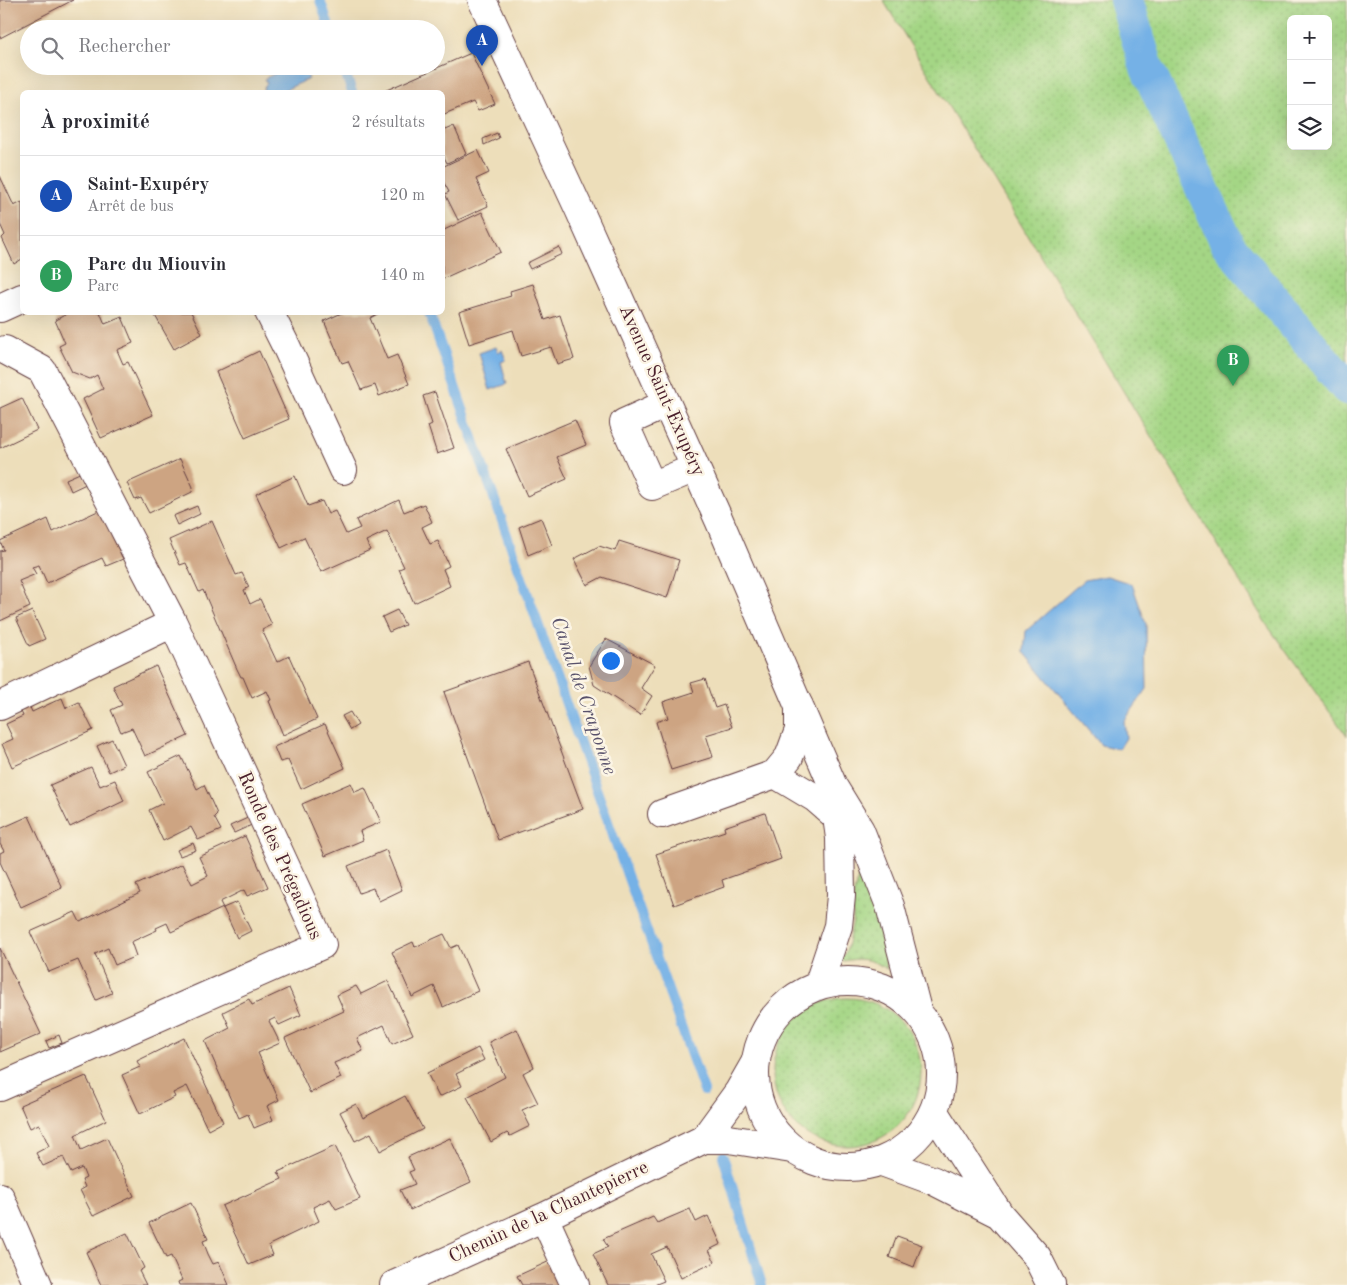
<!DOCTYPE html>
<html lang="fr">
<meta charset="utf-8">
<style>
:root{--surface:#fff;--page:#f2f2f3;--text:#2b2b33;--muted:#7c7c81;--line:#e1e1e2;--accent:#1f6fb2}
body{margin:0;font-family:"Old Standard TT",serif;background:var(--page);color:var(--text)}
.controls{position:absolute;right:15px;top:15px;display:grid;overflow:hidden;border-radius:8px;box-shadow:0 5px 20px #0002}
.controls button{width:45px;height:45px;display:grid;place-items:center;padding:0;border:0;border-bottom:1px solid var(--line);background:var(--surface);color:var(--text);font:25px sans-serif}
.you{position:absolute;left:610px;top:660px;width:18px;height:18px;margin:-12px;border:4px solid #fff;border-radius:50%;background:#1a73e8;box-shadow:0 0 0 8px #1a73e833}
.badge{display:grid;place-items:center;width:32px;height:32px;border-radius:50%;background:var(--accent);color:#fff;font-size:16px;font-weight:700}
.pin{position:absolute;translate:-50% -41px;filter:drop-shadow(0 1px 2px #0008)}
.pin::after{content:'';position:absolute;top:26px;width:18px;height:15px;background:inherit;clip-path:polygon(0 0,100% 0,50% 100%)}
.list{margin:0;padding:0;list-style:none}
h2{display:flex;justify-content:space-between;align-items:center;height:65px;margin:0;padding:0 20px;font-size:21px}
h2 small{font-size:16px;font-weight:400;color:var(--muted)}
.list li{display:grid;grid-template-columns:32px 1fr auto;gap:15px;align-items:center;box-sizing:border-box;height:80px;padding:0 20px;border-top:1px solid var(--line)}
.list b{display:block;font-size:19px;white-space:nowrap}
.list p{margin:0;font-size:16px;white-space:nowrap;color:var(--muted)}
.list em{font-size:16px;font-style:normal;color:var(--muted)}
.icon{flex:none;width:28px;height:28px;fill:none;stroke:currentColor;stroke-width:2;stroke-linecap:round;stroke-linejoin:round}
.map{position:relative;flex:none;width:1347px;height:1285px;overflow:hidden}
.search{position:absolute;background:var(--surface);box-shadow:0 5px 20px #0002;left:20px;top:20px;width:425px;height:55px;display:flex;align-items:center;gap:12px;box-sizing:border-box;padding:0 18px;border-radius:28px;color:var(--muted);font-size:19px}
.panel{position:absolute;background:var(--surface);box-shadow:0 5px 20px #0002;left:20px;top:90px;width:425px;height:225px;border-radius:8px}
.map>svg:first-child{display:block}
.grass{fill:url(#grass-dots);stroke:#777a58;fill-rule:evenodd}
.water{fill:#74b1e6;stroke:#5f6888}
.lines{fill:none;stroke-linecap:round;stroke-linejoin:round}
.stream{stroke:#74b1e6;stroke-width:10}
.canal{stroke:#74b1e6;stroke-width:34}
.building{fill:#cda482}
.minor-casing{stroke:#623c40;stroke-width:30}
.secondary-casing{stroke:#623c40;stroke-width:30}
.minor{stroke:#fff;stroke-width:28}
.secondary{stroke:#fff;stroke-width:28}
.labels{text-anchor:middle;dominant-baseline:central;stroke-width:5;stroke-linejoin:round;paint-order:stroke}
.street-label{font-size:19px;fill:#4a1f2b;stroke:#fcf5e5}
.water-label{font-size:20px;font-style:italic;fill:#59526c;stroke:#fcf5e5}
</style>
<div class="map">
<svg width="1347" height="1285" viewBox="0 0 1347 1285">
<defs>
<pattern id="grass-dots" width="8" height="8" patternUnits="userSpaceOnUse" patternTransform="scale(1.25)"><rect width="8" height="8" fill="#a4d685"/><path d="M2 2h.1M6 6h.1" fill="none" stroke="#8fb773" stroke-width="1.8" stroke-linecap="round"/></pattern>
</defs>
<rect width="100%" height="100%" fill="#fcf5e5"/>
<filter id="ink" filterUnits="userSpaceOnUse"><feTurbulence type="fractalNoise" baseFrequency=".02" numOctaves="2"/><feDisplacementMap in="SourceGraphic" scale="10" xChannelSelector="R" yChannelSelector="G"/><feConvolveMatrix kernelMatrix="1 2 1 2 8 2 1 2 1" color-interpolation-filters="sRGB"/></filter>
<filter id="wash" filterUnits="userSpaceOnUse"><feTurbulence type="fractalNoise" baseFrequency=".0096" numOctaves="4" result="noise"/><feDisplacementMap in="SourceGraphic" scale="20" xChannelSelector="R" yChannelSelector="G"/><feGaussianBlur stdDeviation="1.12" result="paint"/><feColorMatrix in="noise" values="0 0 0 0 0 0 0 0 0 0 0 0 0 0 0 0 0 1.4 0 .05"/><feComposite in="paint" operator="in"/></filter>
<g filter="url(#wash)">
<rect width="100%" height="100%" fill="#eddeba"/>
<path class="grass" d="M883 0H1347V736L1267 625ZM1291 19H1328V146H1291Z
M860 870 872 895 884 934 886 969C869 957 858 958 838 962L846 952 853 921 854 893Z
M773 1072a74 74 0 1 1 148 0a74 74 0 1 1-148 0Z"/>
<path class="water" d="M290 66H303L309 79 280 92H266L263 90 267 83 264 79Z
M496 347 498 352 502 350 506 360 501 362 507 384 490 390 479 353Z
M1107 576 1132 584 1146 624 1147 689 1124 721 1126 738 1119 749 1101 745 1024 652 1026 631 1084 580Z"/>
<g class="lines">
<path class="stream" d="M320 0 330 29
M343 66 352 92
M429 312 564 698 704 1091
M723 1156 762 1285"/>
<path class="canal" d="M1126 0 1147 68 1228 245 1347 388"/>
</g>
<g id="blocks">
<path class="building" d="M0 0H73L0 38Z
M471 53 495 104 478 111 473 102 442 115V92H382Z
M442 125 445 130 454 126 466 154 447 163 442 153Z
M497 133 499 138 484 145 483 139Z
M478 150 489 173 476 179 488 206 458 220 445 194 449 192 442 179V167Z
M0 176 14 206 22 202V259L14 264 2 238 5 235 0 224Z
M482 212 501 252 442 279V231Z
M559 247 562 254 530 269 527 263Z
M533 284 545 320 560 315 574 359 557 364 551 347 521 356 513 330 469 344 459 312 511 296 510 291Z
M71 312H100L105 324 122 317 133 343 117 350 123 364 128 362 153 415 101 438 83 399 103 389 97 375 90 379 72 372 59 346 65 343 55 320Z
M153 312H191L202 334 174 349Z
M344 312H381L370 318 387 359 397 355 409 384 379 396 375 385 361 390 348 361 342 363 324 321Z
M259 351 289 419 245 438 216 372Z
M435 392 454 448 437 454 428 426 432 424 423 396Z
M22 398 37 430 0 448V408Z
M575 420 586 445 557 457 567 479 527 496 506 449Z
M180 459 193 487 192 492 149 513 141 498 135 500 127 483Z
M82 472 88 483 71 491 66 479Z
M295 476 308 506 322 501 328 514 335 511 346 534 360 528 356 520 399 500 404 512 424 504 432 522 422 527 430 544 438 541 449 566 443 569 450 586 414 603 399 569 404 567 387 531 366 541 370 550 321 572 304 537 281 548 256 494Z
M197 506 200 514 177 525 173 516Z
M100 510 123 559 106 566 102 558 47 583 39 565 32 567 36 574 19 581 30 607 0 621V551L4 550 0 541 48 519 53 532Z
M541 518 552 545 528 555 519 527Z
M212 521 236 575 242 573 249 587 244 590 250 604 260 599 272 625 262 630 277 662 289 656 317 719 283 735 269 701 271 700 267 691 252 698 243 677H241L237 669 203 590 199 592 186 563 180 565 169 540Z
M619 541 679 560 667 598 602 577 587 585 574 559 599 546 615 551Z
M397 610 405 625 389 632 382 617Z
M32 611 45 639 29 646 16 618Z
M606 639 655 665 641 688 652 696 640 715 594 685 589 666Z
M528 662 583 809 498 840 444 692Z
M156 666 188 736 145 756 132 728 121 732 111 710 122 705 113 686Z
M705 679 715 708 724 705 732 727 706 735 713 757 671 770 656 722 668 718 663 702 694 692 691 683Z
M62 698 66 708 79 702 93 730 12 767 2 744 13 739 6 724 23 716 20 709 29 705 32 712Z
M350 712 358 725 350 730 342 716Z
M325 724 345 768 301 789 288 760 280 762 274 747Z
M112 739 124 765 109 772 97 746Z
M181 756 197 789 204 785 217 814 214 817 221 830 198 840 191 827 163 841 149 810 163 803 148 772Z
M91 767 100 786 115 780 124 801 70 827 50 785Z
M351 783 355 792 365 788 381 822 360 831 363 840 325 856 302 804Z
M765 813 781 859 722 880 724 887 674 905 656 854 725 831 724 827Z
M29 816 62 888 21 907 0 862V853L4 851 0 844V829Z
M252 816 256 823 234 833 230 826Z
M245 836 268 887 247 896 244 890 220 902 223 908 237 902 251 931 237 938 223 908 171 932 167 923 156 928 157 930 131 942 136 956 115 965 108 948 95 954 112 993 96 1000 78 960 49 972 30 932 75 912 80 922 140 893 136 885 182 864 192 884 208 876 199 857Z
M193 843 196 850 180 856 177 850Z
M386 850 402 890 379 901 373 888 359 893 348 866Z
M444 934 451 948 458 945 478 991 443 1007 434 986 412 997 392 952 413 942 415 947Z
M0 948 41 1034 0 1052Z
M388 981 413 1034 392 1044 384 1025 357 1038 363 1051 334 1063 341 1078 310 1093 285 1038 344 1011 337 995 356 986 361 994Z
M289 988 301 1015 279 1025 275 1018 269 1021 280 1043 258 1053 279 1100 267 1106 273 1120 254 1128 248 1114 239 1118 205 1041 230 1028 223 1012 249 999 252 1005Z
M517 1029 534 1067 523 1073 538 1103 522 1110 530 1126 510 1136 507 1133 491 1142 467 1097 505 1077 489 1042Z
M59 1035 62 1043 49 1048 46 1041Z
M184 1038 223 1122 208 1130 187 1086 173 1093 175 1097 140 1114 122 1075 140 1067 137 1061Z
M478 1048 484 1060 456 1074 462 1086 439 1097 427 1073Z
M86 1076 106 1120 75 1135 81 1150 107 1138 134 1196 93 1216 80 1190 85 1187 82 1180 86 1178 82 1168 71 1173 63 1157 43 1166 36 1153 49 1146 39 1124 30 1128 20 1105Z
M405 1096 423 1129 380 1151 371 1133 355 1141 340 1112 356 1104 363 1118Z
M450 1138 471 1182 410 1210 400 1190 415 1184 409 1172 414 1170 408 1157Z
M335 1146 360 1199 336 1209 330 1199 313 1207 319 1221 269 1245 273 1255 249 1265 222 1206 282 1179 278 1172Z
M191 1203 208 1239 203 1241 208 1254 213 1264 219 1262 229 1285H179L178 1282 182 1280 171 1256 166 1258 149 1223Z
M690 1209 696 1222 708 1216 721 1244 709 1250 715 1262 681 1278 667 1247 651 1254 664 1281 654 1285H608L593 1254 608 1247 603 1239 653 1217 657 1223Z
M127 1233 144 1268 139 1271 146 1285H101L86 1252Z
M897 1236 922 1245 914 1267 889 1257Z
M552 1260 564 1285H522L517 1276Z"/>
</g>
</g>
<g filter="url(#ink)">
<use href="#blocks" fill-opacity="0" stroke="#623c40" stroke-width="1"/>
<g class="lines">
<defs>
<path id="minor" d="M0 308 22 298
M269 312 287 348 343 470
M5 350 42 370 173 623
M666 404 624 423 652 486 695 468
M0 706 173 623 322 945 0 1087
M799 706V730L789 757 775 774 815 798 837 817
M662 814 775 774
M755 1063 739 1091 704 1139H729L792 1149
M0 1197 38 1285
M544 1217 575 1285
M394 1285 544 1217 704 1139"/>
<path id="secondary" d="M482 0 578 207 719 520 833 786 860 830 890 906 917 1010
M755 1074a93 93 0 1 1 186 0a93 93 0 1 1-186 0Z
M818 986 838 926 841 896 840 838 834 796
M934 1112 1000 1215 1037 1257 1051 1285
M882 1162 934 1181 999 1214"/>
</defs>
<use href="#minor" class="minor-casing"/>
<use href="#secondary" class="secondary-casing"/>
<use href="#minor" class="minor"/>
<use href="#secondary" class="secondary"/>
</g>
</g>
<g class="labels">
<g class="street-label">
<text transform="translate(661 391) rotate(66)">Avenue Saint-Exupéry</text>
<text transform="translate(279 856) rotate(66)">Ronde des Prégadious</text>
<text transform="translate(549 1213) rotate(-25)">Chemin de la Chantepierre</text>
</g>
<g class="water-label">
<text transform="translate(583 696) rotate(71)">Canal de Craponne</text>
</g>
</g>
</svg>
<div class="controls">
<button>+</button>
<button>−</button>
<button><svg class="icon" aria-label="layers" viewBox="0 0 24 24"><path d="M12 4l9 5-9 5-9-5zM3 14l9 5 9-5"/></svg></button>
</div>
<div class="you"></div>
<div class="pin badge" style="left:482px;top:66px;background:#1a4fb4">A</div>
<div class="pin badge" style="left:1233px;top:386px;background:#2e9e5b">B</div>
<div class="search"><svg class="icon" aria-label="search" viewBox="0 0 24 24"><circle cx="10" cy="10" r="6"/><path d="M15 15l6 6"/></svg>Rechercher</div>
<section class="panel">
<h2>À proximité<small>2 résultats</small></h2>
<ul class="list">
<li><span class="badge" style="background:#1a4fb4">A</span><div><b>Saint-Exupéry</b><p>Arrêt de bus</p></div><em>120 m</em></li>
<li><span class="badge" style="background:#2e9e5b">B</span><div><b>Parc du Miouvin</b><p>Parc</p></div><em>140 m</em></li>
</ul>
</section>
</div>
